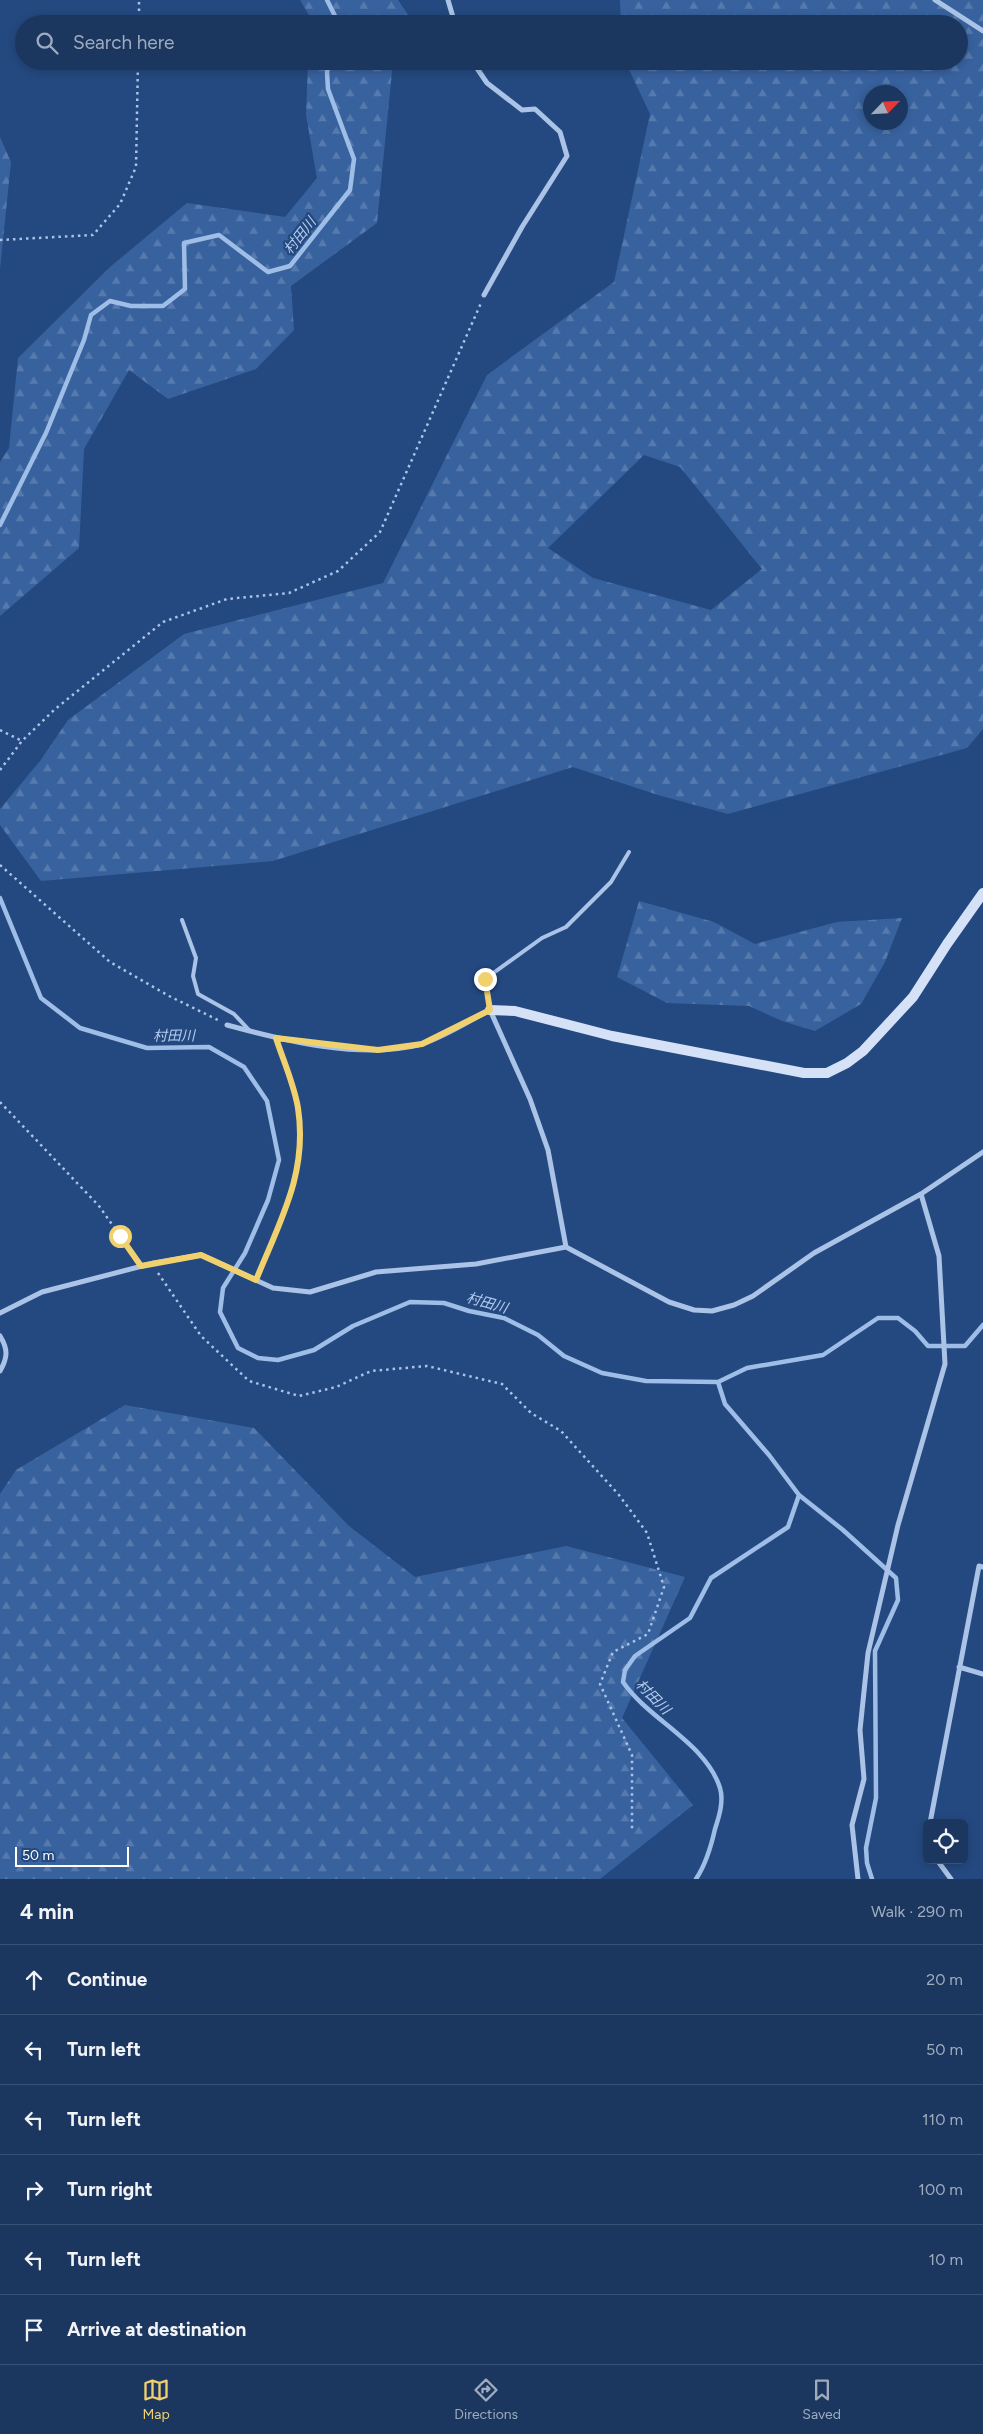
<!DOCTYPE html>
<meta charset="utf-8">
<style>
:root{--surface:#1b3760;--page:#243f66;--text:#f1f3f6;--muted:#a0acbd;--line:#395175;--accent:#f1d06e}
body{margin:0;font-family:Figtree,"Noto Sans JP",sans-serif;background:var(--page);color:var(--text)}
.controls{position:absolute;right:15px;bottom:15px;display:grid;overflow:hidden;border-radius:8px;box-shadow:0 2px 8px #0003}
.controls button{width:45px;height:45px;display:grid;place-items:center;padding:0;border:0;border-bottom:1px solid var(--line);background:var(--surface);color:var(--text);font:25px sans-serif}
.compass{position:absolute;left:863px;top:85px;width:45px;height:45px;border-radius:50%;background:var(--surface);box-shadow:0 2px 8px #0003;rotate:65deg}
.scale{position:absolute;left:15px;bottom:12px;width:114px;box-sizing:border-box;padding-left:5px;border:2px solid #fff;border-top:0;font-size:14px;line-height:18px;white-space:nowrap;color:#fff;-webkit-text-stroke:4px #244980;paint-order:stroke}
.stop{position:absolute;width:15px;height:15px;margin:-11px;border:4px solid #f1d06e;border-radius:50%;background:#fff}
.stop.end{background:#f1d06e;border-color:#fff;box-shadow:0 1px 5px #0008}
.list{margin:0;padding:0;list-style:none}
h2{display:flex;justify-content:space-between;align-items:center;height:65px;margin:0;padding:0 20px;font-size:21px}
h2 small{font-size:16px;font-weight:400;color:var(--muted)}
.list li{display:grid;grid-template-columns:32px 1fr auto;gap:15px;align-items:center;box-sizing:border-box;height:70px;padding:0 20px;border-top:1px solid var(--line)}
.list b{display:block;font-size:19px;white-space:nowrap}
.list em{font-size:16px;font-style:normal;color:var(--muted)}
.icon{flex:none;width:28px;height:28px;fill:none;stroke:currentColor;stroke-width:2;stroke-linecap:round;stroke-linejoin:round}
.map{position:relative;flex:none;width:983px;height:1879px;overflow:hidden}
.search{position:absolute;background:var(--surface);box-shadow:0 2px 8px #0003;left:15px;right:15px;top:15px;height:55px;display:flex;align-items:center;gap:12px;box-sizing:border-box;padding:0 18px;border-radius:28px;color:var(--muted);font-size:19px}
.sheet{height:485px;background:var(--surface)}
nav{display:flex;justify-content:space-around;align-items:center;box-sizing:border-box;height:70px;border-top:1px solid var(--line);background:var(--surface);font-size:14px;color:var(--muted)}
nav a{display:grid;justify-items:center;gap:2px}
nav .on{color:var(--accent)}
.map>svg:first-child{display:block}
.forest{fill:url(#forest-firs);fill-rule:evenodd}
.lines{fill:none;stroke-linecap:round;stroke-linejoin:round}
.stream{stroke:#9ebde7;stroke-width:4.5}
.path{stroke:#aac3e7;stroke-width:2.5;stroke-dasharray:2.5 4;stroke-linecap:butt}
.lane{stroke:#aac3e7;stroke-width:4}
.street{stroke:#aac3e7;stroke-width:5}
.secondary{stroke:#d4e1f6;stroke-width:10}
.route{stroke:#f1d06e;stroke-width:6}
.labels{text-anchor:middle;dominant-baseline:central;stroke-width:4.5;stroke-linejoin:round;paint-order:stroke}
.water-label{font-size:14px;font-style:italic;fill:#b5cdee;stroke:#244980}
</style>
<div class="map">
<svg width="983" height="1879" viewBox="0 0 983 1879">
<defs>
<pattern id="forest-firs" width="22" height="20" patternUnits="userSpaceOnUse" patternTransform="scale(1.25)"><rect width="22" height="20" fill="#38629e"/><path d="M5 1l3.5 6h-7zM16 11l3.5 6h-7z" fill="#567aad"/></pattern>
</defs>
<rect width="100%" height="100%" fill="#244980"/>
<path class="forest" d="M300 0H398L413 22 412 24H309L310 17Z
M620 0H983V729L967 748 728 814 658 795 573 767 273 861 41 881 0 825V809L40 761 68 720 184 634 383 583 487 375 614 282 650 114 625 61H959V24H621ZM870 92H900V122H870ZM644 455 680 467 762 569 711 610 593 578 548 548Z
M308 61H393L377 223 291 286 294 330 256 369 168 399 129 370 84 449 79 548 0 616V462L9 448 18 358 110 267 187 203 285 217 317 178 306 115Z
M0 137 11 162 0 269Z
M639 901 714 922 755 944 837 922 902 918 885 962 861 1004 815 1031 782 1021 749 1006 667 1003 617 977Z
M125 1405 254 1428 349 1526 415 1577 566 1546 685 1577 622 1718 693 1805 600 1879H0V1494L16 1470Z"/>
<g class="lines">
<path class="stream" d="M327 0 335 16 336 24
M0 525 46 433 84 340 91 315 110 301 131 306H163L185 289 184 243 219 235 268 272 290 266 350 190 354 159 328 89 327 72 330 61
M0 898 41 998 80 1028 147 1048 209 1047 244 1067 267 1101 279 1160 268 1200 245 1253 223 1288 220 1312 238 1348 258 1358 278 1360 314 1350 353 1326 410 1302 444 1303 469 1311 504 1318 538 1335 564 1356 602 1373 646 1381 718 1382 747 1368 823 1355 878 1318H898L915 1331 928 1346H965L983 1325
M718 1382 725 1404 769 1455 799 1495 843 1530 896 1578 898 1600 875 1651 876 1798 866 1848 867 1863 872 1879
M696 1879C706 1864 711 1847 715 1829 719 1817 724 1801 720 1788 706 1743 649 1720 623 1682L625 1670 635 1656 690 1618 711 1578 788 1527 799 1495"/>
<path class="path" d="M139 24V0
M0 240 93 235 120 204 136 167 138 61
M0 730 22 741
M0 770 22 741 54 710 163 622 227 599 289 593 338 571 380 532 481 303
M0 865 110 962 169 996 220 1021
M0 1102 99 1206 135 1257
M158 1273 201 1336 249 1381 299 1396 336 1387 371 1371 427 1366 502 1384 531 1413 561 1431 619 1495 647 1533 664 1587 648 1634 613 1652 600 1684 632 1755V1831"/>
<path class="lane" d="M182 920 196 958 193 976 198 994 234 1014 250 1031
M490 1008 485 979 542 938 566 927 611 882 629 852
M256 1280C280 1221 308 1173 298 1108 294 1084 283 1060 276 1038"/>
<path class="street" d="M448 0 455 24
M935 0 983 31
M472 61 487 83 522 110 535 109 560 132 567 156 522 227 484 295
M227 1025C286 1041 362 1060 422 1044 444 1037 469 1021 490 1010L530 1099 548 1150 566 1247
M0 1313 42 1292 154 1263 201 1255 273 1288 310 1292 376 1272 476 1264 566 1247 669 1302 694 1310 712 1311 734 1305 753 1296 814 1253 921 1194 983 1152
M0 1336C8 1349 8 1357 0 1371
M959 1667 983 1674
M930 1823 979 1566 983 1567
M927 1840V1847
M937 1860 951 1879
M858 1879 852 1825 864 1779 860 1730 868 1653 898 1525 945 1364 939 1256 921 1194"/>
<path class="secondary" d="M490 1010 515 1011 612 1036 804 1073H827L847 1063 863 1051 913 997 947 944 983 893"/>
</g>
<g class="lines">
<path class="route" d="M120 1236 141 1266 201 1255 256 1280C280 1221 308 1173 298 1108 294 1084 283 1060 276 1038L378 1050 422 1044 490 1010 485 979"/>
</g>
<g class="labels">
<g class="water-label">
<text transform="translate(300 236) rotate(-52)">村田川</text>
<text transform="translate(174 1036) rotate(-1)">村田川</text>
<text transform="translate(487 1303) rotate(16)">村田川</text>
<text transform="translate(653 1697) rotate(45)">村田川</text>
</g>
</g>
</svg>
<div class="controls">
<button><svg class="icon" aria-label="locate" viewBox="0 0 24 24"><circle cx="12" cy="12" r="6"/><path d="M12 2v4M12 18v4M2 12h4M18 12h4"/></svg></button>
</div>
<svg class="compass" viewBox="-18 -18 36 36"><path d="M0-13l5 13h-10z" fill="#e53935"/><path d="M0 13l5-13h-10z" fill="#a0acbd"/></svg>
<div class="scale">50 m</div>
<div class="stop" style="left:120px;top:1236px"></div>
<div class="stop end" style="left:485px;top:979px"></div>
<div class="search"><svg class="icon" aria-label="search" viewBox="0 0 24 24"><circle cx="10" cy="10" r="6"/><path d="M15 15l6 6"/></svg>Search here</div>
</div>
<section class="sheet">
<h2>4 min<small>Walk · 290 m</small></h2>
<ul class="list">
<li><svg class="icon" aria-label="ahead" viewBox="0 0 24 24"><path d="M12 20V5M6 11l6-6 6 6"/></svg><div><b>Continue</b></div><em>20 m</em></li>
<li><svg class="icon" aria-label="left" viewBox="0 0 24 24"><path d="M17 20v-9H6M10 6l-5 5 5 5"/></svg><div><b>Turn left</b></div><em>50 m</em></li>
<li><svg class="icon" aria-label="left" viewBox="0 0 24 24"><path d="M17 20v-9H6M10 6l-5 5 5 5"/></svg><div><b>Turn left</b></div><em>110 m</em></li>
<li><svg class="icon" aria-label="right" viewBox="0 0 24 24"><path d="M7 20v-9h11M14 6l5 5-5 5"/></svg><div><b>Turn right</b></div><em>100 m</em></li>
<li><svg class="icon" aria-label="left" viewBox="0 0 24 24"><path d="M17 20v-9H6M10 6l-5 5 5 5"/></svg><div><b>Turn left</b></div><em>10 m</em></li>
<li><svg class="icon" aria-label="arrive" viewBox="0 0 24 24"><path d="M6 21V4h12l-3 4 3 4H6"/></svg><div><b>Arrive at destination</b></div></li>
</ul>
</section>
<nav>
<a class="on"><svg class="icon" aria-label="map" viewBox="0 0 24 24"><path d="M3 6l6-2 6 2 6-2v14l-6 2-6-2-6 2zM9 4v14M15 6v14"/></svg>Map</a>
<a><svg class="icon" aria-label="directions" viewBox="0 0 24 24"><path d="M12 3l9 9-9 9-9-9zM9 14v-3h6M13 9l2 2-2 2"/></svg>Directions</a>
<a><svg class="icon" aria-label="saved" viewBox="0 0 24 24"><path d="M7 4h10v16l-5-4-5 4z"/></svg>Saved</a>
</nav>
